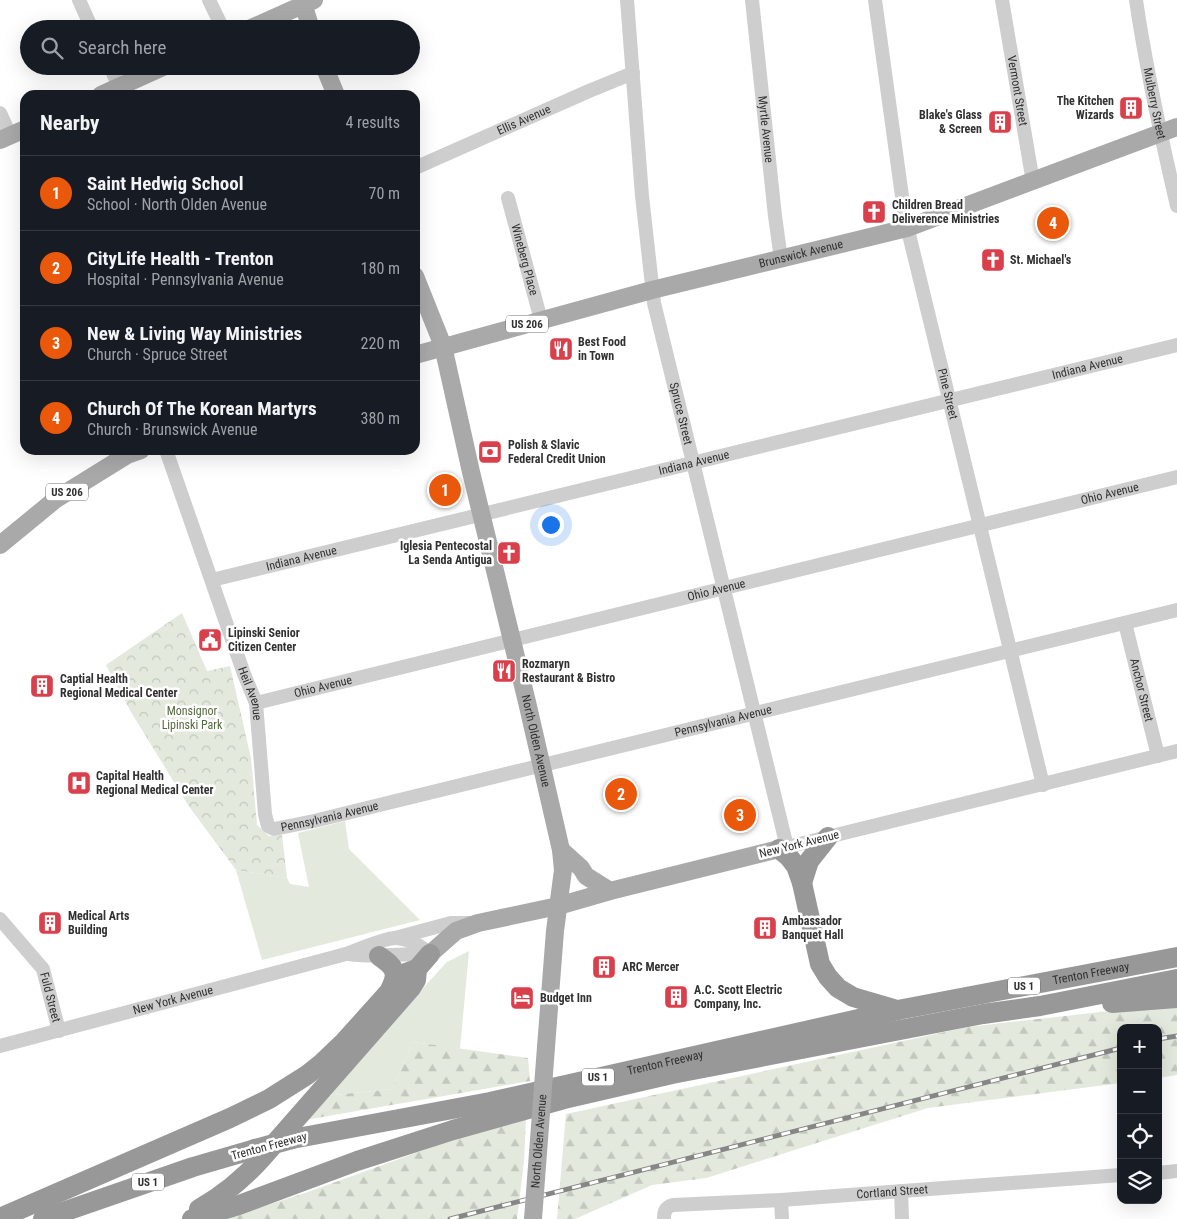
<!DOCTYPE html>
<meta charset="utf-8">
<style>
:root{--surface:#171b24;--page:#20242c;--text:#f1f3f6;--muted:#9ea1a6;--line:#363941;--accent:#ea580c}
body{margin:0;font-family:"Roboto Condensed",sans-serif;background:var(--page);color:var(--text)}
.controls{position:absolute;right:15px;bottom:15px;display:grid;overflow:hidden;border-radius:10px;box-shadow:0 5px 20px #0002}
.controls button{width:45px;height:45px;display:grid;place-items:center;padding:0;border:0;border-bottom:1px solid var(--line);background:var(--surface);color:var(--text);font:25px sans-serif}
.you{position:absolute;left:550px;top:524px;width:18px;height:18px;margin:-12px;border:4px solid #fff;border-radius:50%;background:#1a73e8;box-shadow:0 0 0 8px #1a73e833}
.badge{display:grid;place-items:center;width:32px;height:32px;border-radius:50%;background:var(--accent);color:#fff;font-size:16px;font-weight:700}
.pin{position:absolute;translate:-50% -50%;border:2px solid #fff;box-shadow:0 1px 5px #0006}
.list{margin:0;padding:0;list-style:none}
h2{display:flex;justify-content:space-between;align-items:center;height:65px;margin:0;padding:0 20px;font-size:21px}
h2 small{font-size:16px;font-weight:400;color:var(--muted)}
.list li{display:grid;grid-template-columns:32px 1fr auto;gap:15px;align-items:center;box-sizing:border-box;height:75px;padding:0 20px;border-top:1px solid var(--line)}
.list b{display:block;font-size:19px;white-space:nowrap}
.list p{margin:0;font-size:16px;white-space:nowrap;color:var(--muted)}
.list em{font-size:16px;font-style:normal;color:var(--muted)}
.icon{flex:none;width:28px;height:28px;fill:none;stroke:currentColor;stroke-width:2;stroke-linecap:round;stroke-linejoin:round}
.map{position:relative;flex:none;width:1177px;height:1219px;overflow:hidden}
.search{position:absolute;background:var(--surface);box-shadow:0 5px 20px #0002;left:20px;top:20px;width:400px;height:55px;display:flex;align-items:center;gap:12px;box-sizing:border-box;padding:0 18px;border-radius:28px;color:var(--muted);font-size:19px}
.panel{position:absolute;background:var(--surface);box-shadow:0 5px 20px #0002;left:20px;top:90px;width:400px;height:365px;border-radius:15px}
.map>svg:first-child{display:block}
.green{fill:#e3e9dd}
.forest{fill:url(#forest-firs)}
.park{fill:url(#park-crowns)}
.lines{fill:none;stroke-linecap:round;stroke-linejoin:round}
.minor{stroke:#cecece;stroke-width:14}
.major{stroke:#a9a9a9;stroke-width:18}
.highway{stroke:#989898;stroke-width:20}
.rail-casing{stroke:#868686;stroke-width:5}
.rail{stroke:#fff;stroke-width:3;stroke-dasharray:9;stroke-linecap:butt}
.major-bridge{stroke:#a9a9a9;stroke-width:18}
.highway-bridge{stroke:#989898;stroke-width:20}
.labels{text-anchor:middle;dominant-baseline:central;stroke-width:5;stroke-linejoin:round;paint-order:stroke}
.shield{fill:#fff;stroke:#6f6f6f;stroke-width:1}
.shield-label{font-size:11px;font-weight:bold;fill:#313131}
.street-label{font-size:12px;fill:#313131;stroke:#fff}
.poi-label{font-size:12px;font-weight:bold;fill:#313131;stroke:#fff;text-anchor:start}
.park-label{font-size:12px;fill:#546a40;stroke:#fff}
</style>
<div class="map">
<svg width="1177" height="1219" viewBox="0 0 1177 1219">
<defs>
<pattern id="forest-firs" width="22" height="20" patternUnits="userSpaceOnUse" patternTransform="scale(1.25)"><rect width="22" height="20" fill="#e3e9dd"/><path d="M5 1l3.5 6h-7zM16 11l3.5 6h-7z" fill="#c3c8be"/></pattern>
<pattern id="park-crowns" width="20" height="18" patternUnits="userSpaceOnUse" patternTransform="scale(1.25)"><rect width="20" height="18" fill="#e3e9dd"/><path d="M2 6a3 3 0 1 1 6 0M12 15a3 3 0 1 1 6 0" fill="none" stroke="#c3c8be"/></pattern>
</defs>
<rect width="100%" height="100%" fill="#fff"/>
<path class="green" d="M345 821 349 849 420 920 262 960 236 870 287 878 290 884 309 887 298 833Z
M469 951 460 1049 413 1042 392 1089 324 1096 447 962Z"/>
<path class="forest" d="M1177 1007V1075L1158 1078V1028H1121V1083L928 1108 706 1178 652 1185 575 1219H557L566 1114 968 1027 1118 1010Z
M413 1042 528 1058 530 1081 305 1120 324 1096 392 1089Z
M526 1118 524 1161 517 1219H225L308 1192 468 1134Z"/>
<path class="park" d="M182 613 207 671 230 666 251 758 257 825 269 836 282 835 287 878 236 870 188 805 131 712 106 665Z"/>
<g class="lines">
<g class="minor">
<path d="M79 0 92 29"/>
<path d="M209 0 223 29"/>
<path id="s1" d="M627 0 642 196 654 303 787 847"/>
<path id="s2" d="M752 0 775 216 781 259"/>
<path id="s3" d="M875 0 905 218 1043 785"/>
<path id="s4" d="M1002 0 1033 182"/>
<path id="s5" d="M1136 0C1146 69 1161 137 1177 206"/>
<path d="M110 66 119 87"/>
<path d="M0 113 10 135"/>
<path id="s6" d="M415 168 589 91 633 73"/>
<path id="s7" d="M508 198 541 320"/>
<path id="s8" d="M166 450 244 674 256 703 265 814 268 826 274 829 314 821 1177 610"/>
<path id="s9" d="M212 580 1177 345"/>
<path id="s10" d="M1125 623 1158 756"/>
<path id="s11" d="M256 703 1177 477"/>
<path d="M779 849 1177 751"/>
<path id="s12" d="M0 919 43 969 59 1031"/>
<path d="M395 938 451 923H472"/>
<path d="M349 954C376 958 403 953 430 954"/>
<path id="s13" d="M0 1046 346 954C357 950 385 938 395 938 408 938 421 946 430 954"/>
<path d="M1158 1173 1177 1171"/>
<path d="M901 1191 902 1219"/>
<path d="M781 1200 782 1219"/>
<path id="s14" d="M664 1219C664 1212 665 1207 673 1205L781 1200 1121 1175"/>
</g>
<g class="major">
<path d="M302 0 311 29"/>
<path d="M249 29 314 0"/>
<path d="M324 66 336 95"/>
<path d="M101 95 165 66"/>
<path d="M0 140 25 129"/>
<path id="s15" d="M415 276 443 346 471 472 527 702 561 850 563 870 555 931 546 1047"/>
<path id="s16" d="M415 355 652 290 907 228 1177 127"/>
<path d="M0 545 56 499 127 455 141 450"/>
<path d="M561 850 581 868 586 876 610 891"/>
<path d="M430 954 456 931 478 923 558 906 610 891 779 849"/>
</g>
<g class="highway">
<path d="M779 849 789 857 796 866 802 883 820 964 828 977 838 988 853 997 894 1009"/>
<path d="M802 883 809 861 828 837"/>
<path d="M379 956C395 967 399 972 390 990"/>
<path d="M1112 1003 1177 998"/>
<path id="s17" d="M292 1139 490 1102 903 1009 1177 957"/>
<path d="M199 1209C224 1195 242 1180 261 1159L411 988 416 980 417 969"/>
<path d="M0 1218 230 1118 269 1099 307 1075 322 1063 344 1042 406 973 417 969 430 954"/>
<path d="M43 1219 193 1167 255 1149"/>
<path d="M192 1219 239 1205 357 1161 453 1130 564 1099 672 1074 983 1014 1040 1006 1177 979"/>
</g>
<defs>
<path id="rail" d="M1158 1039 1177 1036
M450 1219 1121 1048"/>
</defs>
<use href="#rail" class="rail-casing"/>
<use href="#rail" class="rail"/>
<path class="major-bridge" id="s18" d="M533 1219 546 1047"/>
<path class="highway-bridge" d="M255 1149 292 1139"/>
</g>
<defs>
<symbol id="building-square" viewBox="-11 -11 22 22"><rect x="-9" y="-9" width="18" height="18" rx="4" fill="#da404b" stroke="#fff"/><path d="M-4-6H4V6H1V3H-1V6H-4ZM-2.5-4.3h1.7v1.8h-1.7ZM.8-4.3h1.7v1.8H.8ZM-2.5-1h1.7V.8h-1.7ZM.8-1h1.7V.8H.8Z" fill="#fff"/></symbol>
<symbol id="church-square" viewBox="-11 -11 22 22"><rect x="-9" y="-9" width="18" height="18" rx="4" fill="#da404b" stroke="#fff"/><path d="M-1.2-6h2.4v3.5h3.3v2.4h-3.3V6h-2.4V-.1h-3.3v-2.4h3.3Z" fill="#fff"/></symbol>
<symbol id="restaurant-square" viewBox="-11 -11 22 22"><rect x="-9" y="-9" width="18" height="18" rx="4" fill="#da404b" stroke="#fff"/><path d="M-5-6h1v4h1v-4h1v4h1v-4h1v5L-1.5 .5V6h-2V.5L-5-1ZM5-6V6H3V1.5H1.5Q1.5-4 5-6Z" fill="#fff"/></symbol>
<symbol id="bank-square" viewBox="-11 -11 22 22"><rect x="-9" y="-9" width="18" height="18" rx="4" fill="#da404b" stroke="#fff"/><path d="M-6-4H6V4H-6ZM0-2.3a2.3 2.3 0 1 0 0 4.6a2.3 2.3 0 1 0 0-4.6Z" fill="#fff"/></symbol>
<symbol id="civic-square" viewBox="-11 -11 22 22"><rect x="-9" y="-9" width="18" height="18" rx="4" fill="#da404b" stroke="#fff"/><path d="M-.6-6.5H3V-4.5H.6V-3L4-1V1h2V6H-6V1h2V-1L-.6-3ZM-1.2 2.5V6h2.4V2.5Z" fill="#fff"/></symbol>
<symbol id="hospital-square" viewBox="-11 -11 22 22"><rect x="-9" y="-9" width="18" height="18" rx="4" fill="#da404b" stroke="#fff"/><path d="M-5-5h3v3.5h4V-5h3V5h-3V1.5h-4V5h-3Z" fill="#fff"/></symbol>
<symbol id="hotel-square" viewBox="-11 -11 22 22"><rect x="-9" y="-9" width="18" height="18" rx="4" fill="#da404b" stroke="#fff"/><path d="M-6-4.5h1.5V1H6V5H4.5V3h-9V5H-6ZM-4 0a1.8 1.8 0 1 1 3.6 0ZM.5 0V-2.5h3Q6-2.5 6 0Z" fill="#fff"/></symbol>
</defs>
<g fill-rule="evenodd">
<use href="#building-square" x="1117" y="94" width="28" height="28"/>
<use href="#building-square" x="986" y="108" width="28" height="28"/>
<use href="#church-square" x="860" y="198" width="28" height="28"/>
<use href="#church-square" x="979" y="246" width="28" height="28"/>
<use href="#restaurant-square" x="547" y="335" width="28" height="28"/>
<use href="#bank-square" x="476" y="438" width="28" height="28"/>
<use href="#church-square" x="495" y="539" width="28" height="28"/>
<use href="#civic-square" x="196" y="626" width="28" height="28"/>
<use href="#restaurant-square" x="490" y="657" width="28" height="28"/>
<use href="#building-square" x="28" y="672" width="28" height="28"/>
<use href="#hospital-square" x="65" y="769" width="28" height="28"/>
<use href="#building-square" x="36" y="909" width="28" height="28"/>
<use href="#building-square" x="751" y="914" width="28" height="28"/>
<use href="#building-square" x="590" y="953" width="28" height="28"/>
<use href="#building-square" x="662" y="983" width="28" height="28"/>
<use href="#hotel-square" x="508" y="984" width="28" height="28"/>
</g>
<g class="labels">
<g class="shield">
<rect x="506" y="315.5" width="42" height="17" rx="4"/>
<rect x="46" y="483.5" width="42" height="17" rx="4"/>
<rect x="1008" y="977.5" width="32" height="17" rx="4"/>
<rect x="582" y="1068.5" width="32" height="17" rx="4"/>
<rect x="132" y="1173.5" width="32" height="17" rx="4"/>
</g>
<g class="shield-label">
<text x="527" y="324">US 206</text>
<text x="67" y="492">US 206</text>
<text x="1024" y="986">US 1</text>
<text x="598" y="1077">US 1</text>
<text x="148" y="1182">US 1</text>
</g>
<g class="street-label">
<text stroke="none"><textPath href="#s4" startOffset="92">Vermont Street</textPath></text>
<text stroke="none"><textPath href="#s5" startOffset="105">Mulberry Street</textPath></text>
<text stroke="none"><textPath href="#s6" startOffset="119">Ellis Avenue</textPath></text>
<text stroke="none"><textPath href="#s2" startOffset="130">Myrtle Avenue</textPath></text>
<text stroke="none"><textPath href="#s16" startOffset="399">Brunswick Avenue</textPath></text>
<text stroke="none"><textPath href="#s7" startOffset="64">Wineberg Place</textPath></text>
<text stroke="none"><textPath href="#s9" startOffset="901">Indiana Avenue</textPath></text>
<text stroke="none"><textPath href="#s3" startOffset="401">Pine Street</textPath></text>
<text stroke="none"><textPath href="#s1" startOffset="418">Spruce Street</textPath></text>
<text stroke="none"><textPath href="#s9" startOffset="496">Indiana Avenue</textPath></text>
<text stroke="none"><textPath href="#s11" startOffset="879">Ohio Avenue</textPath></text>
<text stroke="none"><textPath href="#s9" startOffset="92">Indiana Avenue</textPath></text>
<text stroke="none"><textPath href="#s11" startOffset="474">Ohio Avenue</textPath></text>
<text stroke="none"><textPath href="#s11" startOffset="69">Ohio Avenue</textPath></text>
<text stroke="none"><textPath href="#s10" startOffset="69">Anchor Street</textPath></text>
<text stroke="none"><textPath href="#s8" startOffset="258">Heil Avenue</textPath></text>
<text stroke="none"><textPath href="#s8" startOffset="861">Pennsylvania Avenue</textPath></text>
<text stroke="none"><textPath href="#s15" startOffset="481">North Olden Avenue</textPath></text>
<text stroke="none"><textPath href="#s8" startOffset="456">Pennsylvania Avenue</textPath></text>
<text transform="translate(799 844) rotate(-14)">New York Avenue</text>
<text stroke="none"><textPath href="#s17" startOffset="816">Trenton Freeway</textPath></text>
<text stroke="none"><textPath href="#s12" startOffset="95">Fuld Street</textPath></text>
<text stroke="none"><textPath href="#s13" startOffset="179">New York Avenue</textPath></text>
<text stroke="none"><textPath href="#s17" startOffset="381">Trenton Freeway</textPath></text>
<text stroke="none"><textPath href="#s18" startOffset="78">North Olden Avenue</textPath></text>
<text transform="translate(269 1146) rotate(-15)">Trenton Freeway</text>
<text stroke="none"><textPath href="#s14" startOffset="238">Cortland Street</textPath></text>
</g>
<g class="poi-label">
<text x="1114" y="101" text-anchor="end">The Kitchen<tspan x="1114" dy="14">Wizards</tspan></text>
<text x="982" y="115" text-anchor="end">Blake's Glass<tspan x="982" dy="14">&amp; Screen</tspan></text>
<text x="892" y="205">Children Bread<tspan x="892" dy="14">Deliverence Ministries</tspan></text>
<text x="1010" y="260">St. Michael's</text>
<text x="578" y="342">Best Food<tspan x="578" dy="14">in Town</tspan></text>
<text x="508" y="445">Polish &amp; Slavic<tspan x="508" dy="14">Federal Credit Union</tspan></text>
<text x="492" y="546" text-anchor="end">Iglesia Pentecostal<tspan x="492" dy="14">La Senda Antigua</tspan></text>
<text x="228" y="633">Lipinski Senior<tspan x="228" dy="14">Citizen Center</tspan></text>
<text x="522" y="664">Rozmaryn<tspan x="522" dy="14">Restaurant &amp; Bistro</tspan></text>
<text x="60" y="679">Captial Health<tspan x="60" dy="14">Regional Medical Center</tspan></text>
<text x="96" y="776">Capital Health<tspan x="96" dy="14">Regional Medical Center</tspan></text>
<text x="68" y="916">Medical Arts<tspan x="68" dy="14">Building</tspan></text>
<text x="782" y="921">Ambassador<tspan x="782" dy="14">Banquet Hall</tspan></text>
<text x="622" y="967">ARC Mercer</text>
<text x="694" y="990">A.C. Scott Electric<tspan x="694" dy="14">Company, Inc.</tspan></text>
<text x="540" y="998">Budget Inn</text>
</g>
<g class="park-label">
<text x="192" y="711">Monsignor<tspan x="192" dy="14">Lipinski Park</tspan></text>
</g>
</g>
</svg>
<div class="controls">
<button>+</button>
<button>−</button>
<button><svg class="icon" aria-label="locate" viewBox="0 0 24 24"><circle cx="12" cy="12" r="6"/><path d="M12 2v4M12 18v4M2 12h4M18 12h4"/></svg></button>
<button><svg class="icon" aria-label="layers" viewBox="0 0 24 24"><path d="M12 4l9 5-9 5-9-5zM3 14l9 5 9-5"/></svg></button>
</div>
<div class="you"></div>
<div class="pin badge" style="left:445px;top:490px">1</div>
<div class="pin badge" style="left:621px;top:794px">2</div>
<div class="pin badge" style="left:740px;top:815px">3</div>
<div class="pin badge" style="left:1053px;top:223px">4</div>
<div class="search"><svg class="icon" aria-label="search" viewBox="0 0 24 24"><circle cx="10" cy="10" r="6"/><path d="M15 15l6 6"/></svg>Search here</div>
<section class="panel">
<h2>Nearby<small>4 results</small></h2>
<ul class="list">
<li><span class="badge">1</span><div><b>Saint Hedwig School</b><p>School · North Olden Avenue</p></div><em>70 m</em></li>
<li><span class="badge">2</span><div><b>CityLife Health - Trenton</b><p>Hospital · Pennsylvania Avenue</p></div><em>180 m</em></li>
<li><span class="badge">3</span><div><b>New &amp; Living Way Ministries</b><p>Church · Spruce Street</p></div><em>220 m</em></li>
<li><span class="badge">4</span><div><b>Church Of The Korean Martyrs</b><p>Church · Brunswick Avenue</p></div><em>380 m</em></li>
</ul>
</section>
</div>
